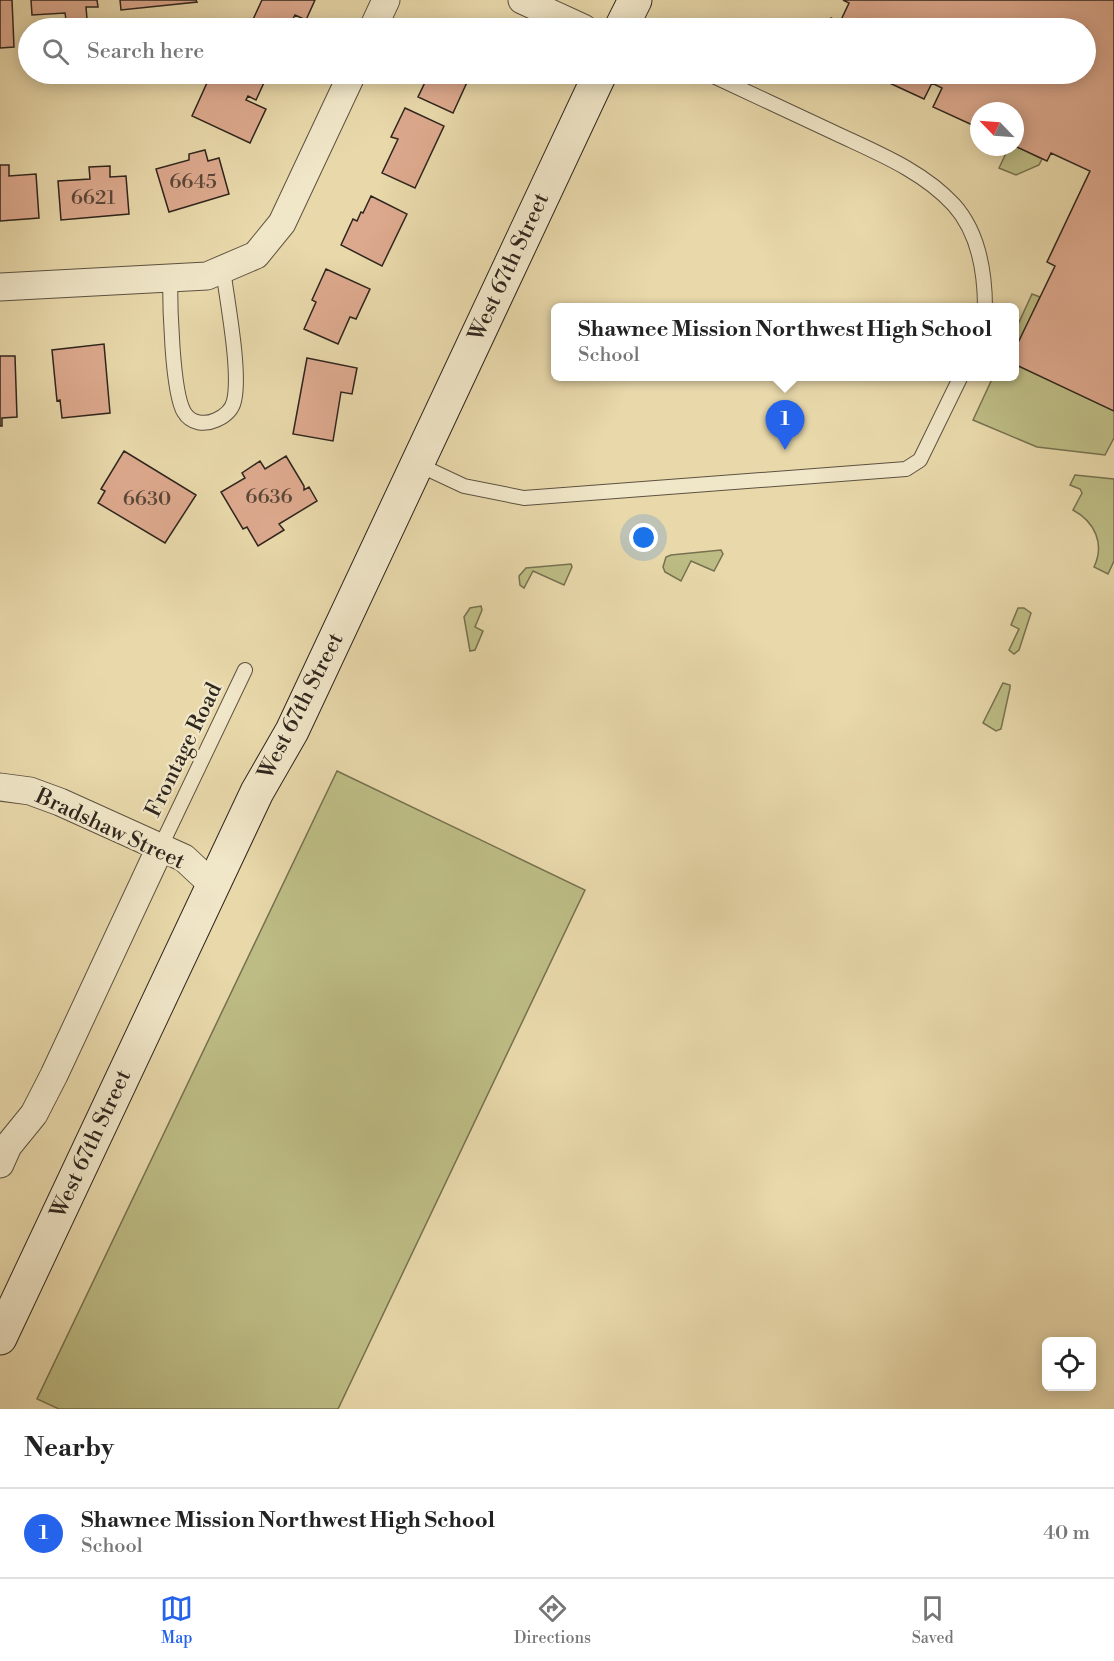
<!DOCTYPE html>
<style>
:root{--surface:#fff;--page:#f6f6f6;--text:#222;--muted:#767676;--line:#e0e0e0;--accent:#2563eb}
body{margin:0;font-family:"Libre Bodoni",serif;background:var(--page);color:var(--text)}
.controls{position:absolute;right:18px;bottom:18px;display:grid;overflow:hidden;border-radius:9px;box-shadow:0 3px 15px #0003}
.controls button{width:54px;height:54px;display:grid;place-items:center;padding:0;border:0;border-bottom:2px solid var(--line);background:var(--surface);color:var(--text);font:30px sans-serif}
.compass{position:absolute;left:970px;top:102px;width:54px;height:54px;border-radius:50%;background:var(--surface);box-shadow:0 3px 15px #0003;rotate:295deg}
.you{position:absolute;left:644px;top:538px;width:21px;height:21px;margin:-15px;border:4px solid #fff;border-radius:50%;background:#1a73e8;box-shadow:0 0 0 9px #1a73e833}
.badge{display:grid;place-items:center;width:39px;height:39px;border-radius:50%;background:var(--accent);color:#fff;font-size:20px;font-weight:700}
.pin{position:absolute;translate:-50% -50px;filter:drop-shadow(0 2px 3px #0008)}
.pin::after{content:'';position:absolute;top:32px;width:21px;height:18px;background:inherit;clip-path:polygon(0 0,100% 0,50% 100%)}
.popup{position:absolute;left:551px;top:303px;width:468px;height:78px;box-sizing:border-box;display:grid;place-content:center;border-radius:9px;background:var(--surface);filter:drop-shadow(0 2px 4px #0005);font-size:20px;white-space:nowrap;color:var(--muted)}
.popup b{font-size:22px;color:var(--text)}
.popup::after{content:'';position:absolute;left:50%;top:100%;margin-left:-12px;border:12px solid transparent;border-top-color:var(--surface)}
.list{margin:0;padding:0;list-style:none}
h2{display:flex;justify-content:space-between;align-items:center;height:78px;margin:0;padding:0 24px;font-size:26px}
h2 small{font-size:20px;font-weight:400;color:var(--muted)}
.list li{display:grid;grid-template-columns:39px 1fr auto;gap:18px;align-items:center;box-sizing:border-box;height:90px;padding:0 24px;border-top:2px solid var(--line)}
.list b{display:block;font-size:22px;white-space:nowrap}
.list p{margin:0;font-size:20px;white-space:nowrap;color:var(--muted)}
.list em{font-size:20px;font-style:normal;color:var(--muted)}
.icon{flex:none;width:33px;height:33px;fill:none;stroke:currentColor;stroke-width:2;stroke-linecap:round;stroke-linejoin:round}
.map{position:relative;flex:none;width:1114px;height:1409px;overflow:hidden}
.search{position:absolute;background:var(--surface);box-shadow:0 3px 15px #0003;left:18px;right:18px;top:18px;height:66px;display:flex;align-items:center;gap:15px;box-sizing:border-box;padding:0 21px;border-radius:33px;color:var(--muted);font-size:22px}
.sheet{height:168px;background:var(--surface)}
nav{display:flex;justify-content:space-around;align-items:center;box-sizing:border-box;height:84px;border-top:2px solid var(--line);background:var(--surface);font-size:16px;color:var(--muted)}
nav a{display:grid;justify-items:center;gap:3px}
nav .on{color:var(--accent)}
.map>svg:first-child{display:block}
.green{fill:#bdbc84;stroke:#767150;stroke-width:1.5}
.building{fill:#dda98e;stroke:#2f261d;stroke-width:1.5}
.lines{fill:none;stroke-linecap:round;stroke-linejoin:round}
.lane-casing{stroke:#5d5240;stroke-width:16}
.street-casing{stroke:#5d5240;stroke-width:29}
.secondary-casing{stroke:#2f261d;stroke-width:35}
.lane{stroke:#f0e6c8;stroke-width:14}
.street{stroke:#f0e6c8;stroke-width:27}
.secondary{stroke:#f0e6c8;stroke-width:33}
.labels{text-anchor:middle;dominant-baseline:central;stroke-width:5;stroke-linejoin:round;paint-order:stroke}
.number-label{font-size:20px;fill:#5a4739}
.street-label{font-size:22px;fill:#2f261d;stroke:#f0e6c8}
</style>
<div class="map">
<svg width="1114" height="1409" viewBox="0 0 1114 1409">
<rect width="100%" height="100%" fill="#e8d8aa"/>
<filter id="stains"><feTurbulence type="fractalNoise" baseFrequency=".00333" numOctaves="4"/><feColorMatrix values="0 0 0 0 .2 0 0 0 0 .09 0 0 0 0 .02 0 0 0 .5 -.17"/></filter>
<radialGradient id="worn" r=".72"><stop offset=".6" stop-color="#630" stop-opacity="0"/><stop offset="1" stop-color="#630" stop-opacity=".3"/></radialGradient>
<path class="green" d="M1015 146 1042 159 1039 165 1016 175 999 168 1009 147Z
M1032 294 1040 297 1015 351V331Z
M1015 364 1114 411V438L1105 455 1037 447 973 420 993 377 1014 376Z
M1075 475 1114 479V561L1108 574 1094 567C1105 544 1095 522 1073 510L1082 493 1080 489 1070 485Z
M721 550 723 554 714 571 691 561 681 581 665 572 663 567 666 557 671 555Z
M571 564 572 567 564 585 533 571 524 588 520 585 519 576 526 568Z
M481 606 482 610 475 627 483 631 475 650 470 651 464 617 470 608Z
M1018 608H1024L1031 613 1019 650 1014 654 1009 650 1019 629 1011 625Z
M1003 683 1010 685V688L1001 729 996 731 983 723Z
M337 771 585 890 338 1409H59L37 1399Z"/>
<path class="building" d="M0 0H12L14 47 0 48Z
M31 0H97L98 7H86L87 19 66 20 65 13 32 15Z
M120 0H196L197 2 121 10Z
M262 0H315L306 20 295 15 288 28H249Z
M843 0H1114V411L1014 364V351L1055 266 1047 262 1090 171 1051 153 1047 161 1015 146V135L1019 126 1015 124V111H979V128L933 107 942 88 932 83 924 99 870 74H1086V28H826L831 18 840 22 849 3Z
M211 74 223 76 225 74H268L256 100 248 96 246 100 266 109 250 143 192 116Z
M429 74H464L462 77 468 80 453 113 418 97Z
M405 108 444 126 415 188 382 173 398 139 391 137Z
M205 150 208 161 219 158 229 194 169 212 156 169 189 160V154Z
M0 165H9V176L36 174 39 218 0 221Z
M110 166V177L126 176 129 214 61 220 58 181 90 179 89 167Z
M371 196 407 214 382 266 341 245 353 219 357 221 361 212 363 213Z
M326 269 370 289 356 319 350 317 338 344 304 329 316 302 312 300Z
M104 344 110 413 62 418 60 400 57 401 52 350Z
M0 356H15L17 417 2 418V426H0Z
M307 358 357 368 352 394 341 392 333 441 293 434Z
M124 451 196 495 165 543 98 503 105 491 101 489Z
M286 456 304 486V490L309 487 317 501 279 524 284 530 258 546 247 527 243 529 221 492 245 478 242 473 260 461 265 469Z"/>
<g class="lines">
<defs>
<path id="lane" d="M709 74C750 93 792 113 833 132 875 152 922 170 954 205 979 233 985 272 985 308
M170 277C170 304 172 392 184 412 191 424 205 425 216 420 225 416 232 410 234 401 241 372 227 301 223 269
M417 464 464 486 524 498 906 469 920 460 961 376
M160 848 245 670"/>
<path id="street" d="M522 0 583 28
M373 28 386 0
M0 287 207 276 256 255 282 223 352 74
M0 787 30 791 60 802 184 858 213 885
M0 1164 8 1146 34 1114 54 1075 160 848"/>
<path id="secondary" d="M621 28 635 0
M0 1338 257 792 292 731 600 74"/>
</defs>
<use href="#lane" class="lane-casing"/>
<use href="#street" class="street-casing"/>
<use href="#secondary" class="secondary-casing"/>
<use href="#lane" class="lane"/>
<use href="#street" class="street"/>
<use href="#secondary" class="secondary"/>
</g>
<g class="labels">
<g class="number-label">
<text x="193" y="182">6645</text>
<text x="93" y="198">6621</text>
<text x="269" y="497">6636</text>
<text x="147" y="499">6630</text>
</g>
<g class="street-label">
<text transform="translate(509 267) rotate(-65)">West 67th Street</text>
<text transform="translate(301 706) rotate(-63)">West 67th Street</text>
<text transform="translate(184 750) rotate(-64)">Frontage Road</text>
<text transform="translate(110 829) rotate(25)">Bradshaw Street</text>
<text transform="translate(91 1144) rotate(-65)">West 67th Street</text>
</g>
</g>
<rect width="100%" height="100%" filter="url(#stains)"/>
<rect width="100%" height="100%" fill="url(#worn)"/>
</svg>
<div class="controls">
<button><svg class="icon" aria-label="locate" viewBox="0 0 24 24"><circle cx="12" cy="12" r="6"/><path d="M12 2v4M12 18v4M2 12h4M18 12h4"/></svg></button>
</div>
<svg class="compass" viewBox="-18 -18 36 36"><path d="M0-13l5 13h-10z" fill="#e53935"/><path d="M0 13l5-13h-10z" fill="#767676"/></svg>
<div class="you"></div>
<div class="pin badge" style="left:785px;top:450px">1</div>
<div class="popup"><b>Shawnee Mission Northwest High School</b>School</div>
<div class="search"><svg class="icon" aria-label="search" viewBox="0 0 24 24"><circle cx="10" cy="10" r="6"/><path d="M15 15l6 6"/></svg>Search here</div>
</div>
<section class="sheet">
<h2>Nearby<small></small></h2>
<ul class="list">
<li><span class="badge">1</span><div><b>Shawnee Mission Northwest High School</b><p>School</p></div><em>40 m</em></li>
</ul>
</section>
<nav>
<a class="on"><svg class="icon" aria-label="map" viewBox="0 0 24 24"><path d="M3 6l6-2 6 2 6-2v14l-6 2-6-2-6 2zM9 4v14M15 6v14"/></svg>Map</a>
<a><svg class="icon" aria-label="directions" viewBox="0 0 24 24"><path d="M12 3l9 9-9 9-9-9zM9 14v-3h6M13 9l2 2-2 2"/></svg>Directions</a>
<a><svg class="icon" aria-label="saved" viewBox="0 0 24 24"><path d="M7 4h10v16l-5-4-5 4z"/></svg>Saved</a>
</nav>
